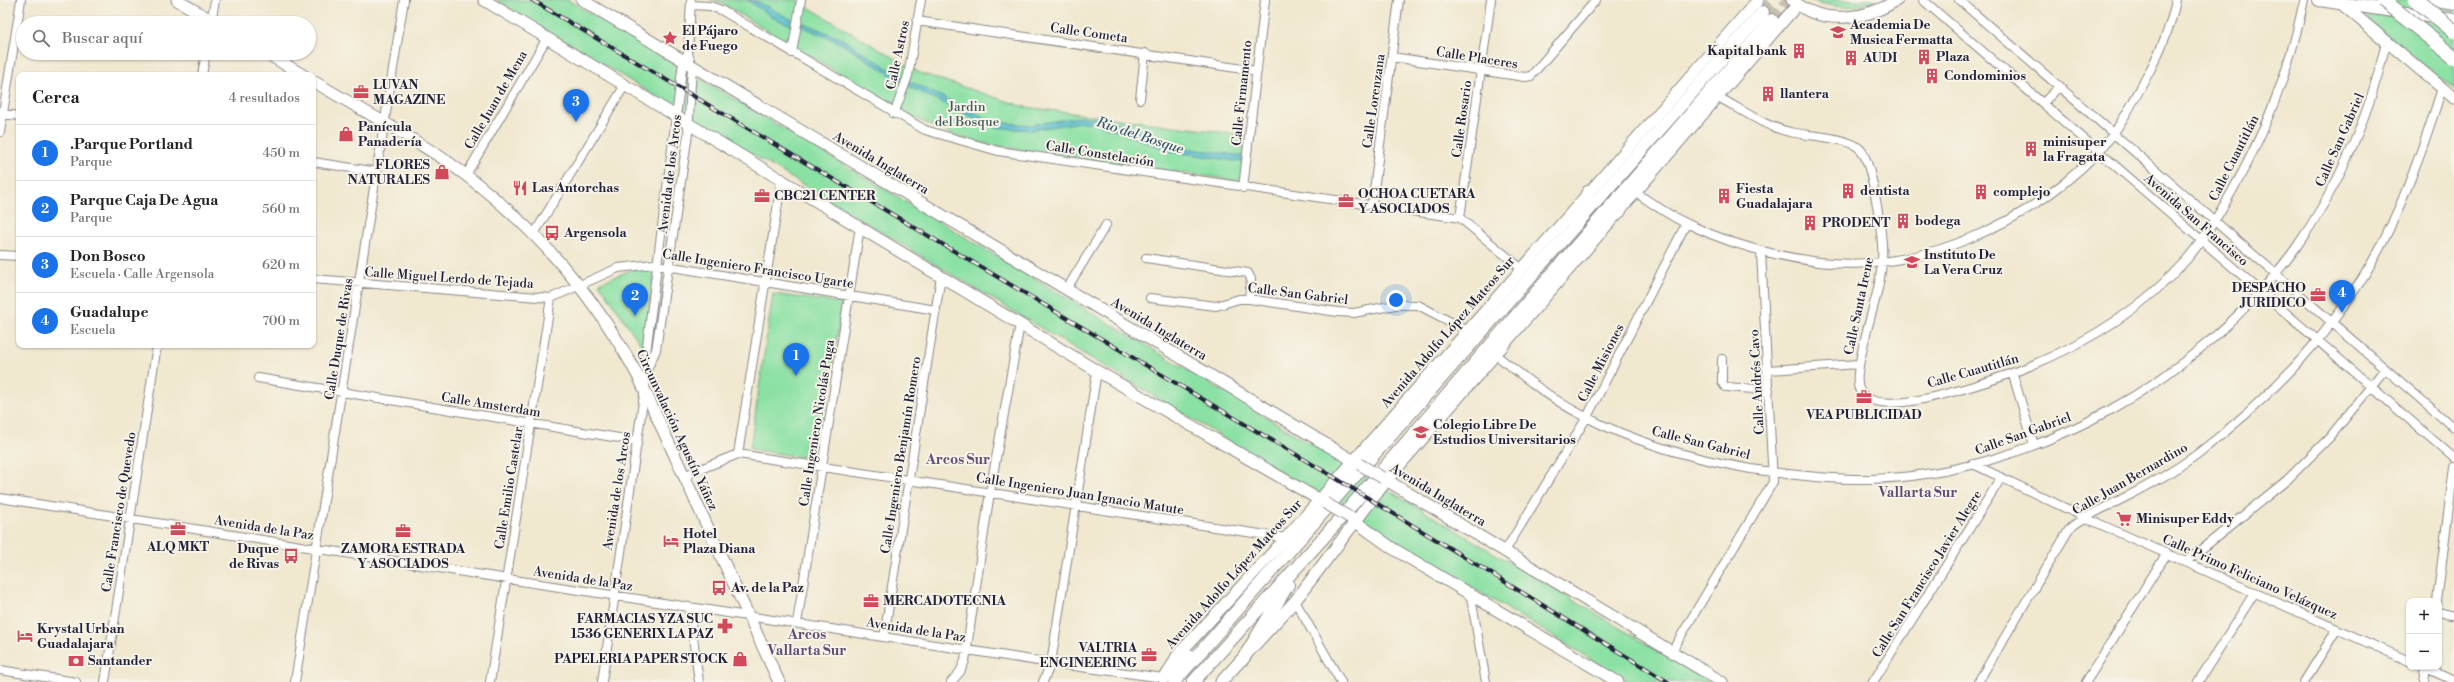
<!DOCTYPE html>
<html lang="es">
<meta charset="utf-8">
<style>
:root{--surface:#fff;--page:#f6f6f6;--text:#222;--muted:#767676;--line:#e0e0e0;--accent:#1a73e8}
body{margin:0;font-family:"Libre Bodoni",serif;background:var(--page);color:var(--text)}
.controls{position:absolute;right:12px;bottom:12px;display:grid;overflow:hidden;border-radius:8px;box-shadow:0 1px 3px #0004}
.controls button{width:36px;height:36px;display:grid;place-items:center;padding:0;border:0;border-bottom:1px solid var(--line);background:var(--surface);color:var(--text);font:20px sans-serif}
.you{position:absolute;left:1396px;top:300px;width:14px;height:14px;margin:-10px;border:3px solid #fff;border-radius:50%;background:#1a73e8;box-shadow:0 0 0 6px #1a73e833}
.badge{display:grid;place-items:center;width:26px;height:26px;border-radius:50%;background:var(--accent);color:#fff;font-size:13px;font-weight:700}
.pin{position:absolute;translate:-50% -33px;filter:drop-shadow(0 1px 2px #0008)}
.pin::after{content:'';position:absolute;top:21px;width:14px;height:12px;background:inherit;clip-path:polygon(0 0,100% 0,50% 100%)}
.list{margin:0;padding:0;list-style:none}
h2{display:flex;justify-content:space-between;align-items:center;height:52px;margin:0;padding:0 16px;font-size:17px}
h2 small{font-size:13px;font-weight:400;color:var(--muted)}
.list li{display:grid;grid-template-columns:26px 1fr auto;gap:12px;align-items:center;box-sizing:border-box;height:56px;padding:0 16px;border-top:1px solid var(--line)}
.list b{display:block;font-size:15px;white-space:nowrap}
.list p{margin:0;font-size:13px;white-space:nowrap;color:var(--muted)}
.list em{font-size:13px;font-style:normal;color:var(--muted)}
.icon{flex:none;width:22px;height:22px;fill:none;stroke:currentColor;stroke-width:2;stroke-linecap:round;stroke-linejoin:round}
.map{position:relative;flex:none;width:2454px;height:682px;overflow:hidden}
.search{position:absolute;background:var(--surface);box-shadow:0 1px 3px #0004;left:16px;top:16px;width:300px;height:44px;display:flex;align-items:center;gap:10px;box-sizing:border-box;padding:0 14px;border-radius:22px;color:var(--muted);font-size:15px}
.panel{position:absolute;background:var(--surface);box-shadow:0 1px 3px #0004;left:16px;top:72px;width:300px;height:276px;border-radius:8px}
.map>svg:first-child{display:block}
.green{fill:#8be1a4;stroke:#568270}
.water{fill:#53bfce;stroke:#3a7084}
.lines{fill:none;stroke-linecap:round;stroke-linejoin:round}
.primary-tunnel{stroke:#c7c0b1;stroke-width:12;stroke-dasharray:12 6;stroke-linecap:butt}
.street-casing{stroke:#898585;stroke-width:10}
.secondary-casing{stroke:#898585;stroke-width:13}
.primary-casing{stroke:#898585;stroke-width:14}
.street{stroke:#fff;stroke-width:8}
.secondary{stroke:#fff;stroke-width:11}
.primary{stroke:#fff;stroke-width:12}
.rail-casing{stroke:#22223b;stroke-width:4}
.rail{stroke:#f7f3e8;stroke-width:2.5;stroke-dasharray:8;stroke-linecap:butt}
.secondary-bridge-casing{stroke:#898585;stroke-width:13;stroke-linecap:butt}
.highway-bridge-casing{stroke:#898585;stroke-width:16;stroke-linecap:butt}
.secondary-bridge{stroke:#fff;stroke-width:11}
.highway-bridge{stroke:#fff;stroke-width:14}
.labels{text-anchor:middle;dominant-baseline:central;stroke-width:4;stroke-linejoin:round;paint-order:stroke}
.poi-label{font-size:13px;font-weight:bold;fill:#22223b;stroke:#f7f3e8;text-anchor:start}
.street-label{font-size:13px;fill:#22223b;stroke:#f7f3e8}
.park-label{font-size:13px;fill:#425b5a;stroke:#f7f3e8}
.water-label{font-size:14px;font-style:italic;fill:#33596e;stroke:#f7f3e8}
.neighbourhood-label{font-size:14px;font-weight:bold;fill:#5e4e73;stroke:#f7f3e8}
</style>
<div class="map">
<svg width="2454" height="682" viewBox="0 0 2454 682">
<rect width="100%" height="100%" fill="#f7f3e8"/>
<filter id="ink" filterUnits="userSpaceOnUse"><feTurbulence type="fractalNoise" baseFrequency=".025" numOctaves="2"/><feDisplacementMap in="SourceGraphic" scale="8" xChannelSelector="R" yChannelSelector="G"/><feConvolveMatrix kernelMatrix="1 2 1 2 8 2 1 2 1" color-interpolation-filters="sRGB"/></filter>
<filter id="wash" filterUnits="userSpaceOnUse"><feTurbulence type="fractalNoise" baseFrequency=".012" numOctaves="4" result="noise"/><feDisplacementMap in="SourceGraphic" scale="16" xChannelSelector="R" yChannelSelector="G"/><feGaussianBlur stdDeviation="0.9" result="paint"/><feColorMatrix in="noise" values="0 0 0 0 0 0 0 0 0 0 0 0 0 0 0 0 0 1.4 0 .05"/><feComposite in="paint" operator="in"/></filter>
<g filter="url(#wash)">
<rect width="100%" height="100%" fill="#f0e8cf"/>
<path class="green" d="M496 0H568L1710 682H1629Z
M710 0H796L920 73 1025 107 1244 135 1245 182 990 145 959 137 914 118 718 1Z
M1811 0H1877C1854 10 1833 8 1811 0Z
M2344 0H2448L2454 5V89Z
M655 266 644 349 599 283 636 268Z
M773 294 842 303 818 460 750 449Z"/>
<path class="water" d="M747 0C761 0 778 14 793 20L794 23 791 25 774 18Z
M803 23 842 39 905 79 904 83 842 44 799 25Z
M911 82 994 122 1030 125 1080 117 1097 118 1121 124 1170 146 1242 156V162L1170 151 1096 123 1080 122 1031 130 993 127 908 86V83Z"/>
</g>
<g filter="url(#ink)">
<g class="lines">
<path class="primary-tunnel" d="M1763 12 1774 0
M1772 20 1790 0"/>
<defs>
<path id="street" d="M1923 0 2454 458
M1959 0 2454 428
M691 5 710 6 721 10 925 130 998 151 1460 218 1522 269
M917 21 1257 71
M211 23 215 0
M792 53 801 0
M1392 57 1525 77 1531 76 1596 0
M202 75 206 53
M1718 97C1741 109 1765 127 1790 132 1807 136 1850 137 1861 150 1872 163 1884 240 1882 259 1881 288 1869 318 1863 347 1861 358 1856 372 1858 384 1858 389 1862 394 1866 397 1887 412 1946 394 1970 387 2051 363 2130 324 2187 259 2204 239 2218 216 2231 193 2266 132 2290 69 2304 0
M1140 99 1145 53
M2043 103 2060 86
M0 113 19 116
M894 114 908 76 921 0
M0 132 21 0
M313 162 378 172
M466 175 547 38
M1243 188 1265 0
M1635 192C1652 203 1669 216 1688 224 1729 244 1773 256 1819 262 1919 274 2030 223 2099 151 2119 130 2133 102 2147 76 2160 52 2171 27 2176 0
M1372 205 1399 0
M1460 218 1491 0
M534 234 625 85
M0 255 19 256
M1146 258 1248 273 1251 279 1249 299
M313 279 551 298 618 268 654 264 936 310
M1066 290 1106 225
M1150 298 1216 306 1239 299H1249L1338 312 1354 313 1395 305H1418L1468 331
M1496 355C1524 377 1552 400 1584 416 1636 443 1694 459 1751 469 1791 475 1830 480 1870 479 2031 475 2201 379 2295 249 2339 187 2369 117 2386 43
M1722 359V382L1725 387 1769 390
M648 367 656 350 688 134 692 67 688 53 691 1
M1768 370 1859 364
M2013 375 2034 445
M258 378 637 441
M738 454 782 178
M1973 464 2086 518 2409 661
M683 476 738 454 1286 538
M0 498 514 580 1051 663 1164 678
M1505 551 1587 417 1686 224
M2187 561 2287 480 2330 437 2385 369
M1470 592 1486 682
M1295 601 1341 682
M2437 601 2454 467
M689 607 699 682
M2439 612 2454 616
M797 623 860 227
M884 637 941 276
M1672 651 1773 482 1761 252
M2424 667 2454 681
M0 670 76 682
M105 682 157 345
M295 682 404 0
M490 682 551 298
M602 682 648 367 646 353 683 62 688 53
M951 682 960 672 965 661 990 492 1020 324
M1043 682 1051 663 1097 371
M1873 682 2001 478
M1978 682 2070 528C2086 515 2107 507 2126 497 2150 485 2174 471 2196 455 2272 398 2342 324 2385 238 2409 189 2426 140 2442 88
M2086 682 2167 553
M2198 682 2255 592
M2304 682 2337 629
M2424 682 2426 667"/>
<path id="secondary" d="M177 0 216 23
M484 0 1097 371 1325 503
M582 0 1359 464
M1792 0C1822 26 1866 20 1897 0
M2337 0 2454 98
M266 53 303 75
M313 81C358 108 405 133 448 162 528 219 593 291 639 378L779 682
M1383 478 1722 682
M1349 517 1392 548 1618 682
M1169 671 1177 656 1286 538 1758 0
M1221 682 1295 601 1387 480 1797 5"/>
<path id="primary" d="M2319 0 2454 20
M2431 0 2454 4
M1573 221 1588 192
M1600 227 1620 211
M1243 659 1288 585
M1164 678 1188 655
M1174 682 1763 12
M1193 682 1332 528 1772 20"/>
</defs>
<use href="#street" class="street-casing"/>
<use href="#secondary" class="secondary-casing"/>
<use href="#primary" class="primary-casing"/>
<use href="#street" class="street"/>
<use href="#secondary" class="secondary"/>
<use href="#primary" class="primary"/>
<defs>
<path id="rail" d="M532 0 1337 479 1668 682"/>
</defs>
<use href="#rail" class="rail-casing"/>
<use href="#rail" class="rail"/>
<defs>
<path id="secondary-bridge" d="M1359 464 1383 478
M1325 503 1349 517"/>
<path id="highway-bridge" d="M2383 0 2454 57
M2416 0 2454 31"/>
</defs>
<use href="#secondary-bridge" class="secondary-bridge-casing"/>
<use href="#highway-bridge" class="highway-bridge-casing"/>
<use href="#secondary-bridge" class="secondary-bridge"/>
<use href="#highway-bridge" class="highway-bridge"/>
</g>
</g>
<defs>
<symbol id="university-bare" viewBox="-9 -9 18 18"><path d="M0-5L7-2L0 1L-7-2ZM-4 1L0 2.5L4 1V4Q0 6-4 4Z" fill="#d1495b" stroke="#f7f3e8" stroke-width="2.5" paint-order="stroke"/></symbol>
<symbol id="sight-bare" viewBox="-9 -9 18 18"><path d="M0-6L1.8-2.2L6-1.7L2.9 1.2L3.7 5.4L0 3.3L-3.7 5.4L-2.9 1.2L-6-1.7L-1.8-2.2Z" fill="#d1495b" stroke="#f7f3e8" stroke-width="2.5" paint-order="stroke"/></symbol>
<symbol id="building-bare" viewBox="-9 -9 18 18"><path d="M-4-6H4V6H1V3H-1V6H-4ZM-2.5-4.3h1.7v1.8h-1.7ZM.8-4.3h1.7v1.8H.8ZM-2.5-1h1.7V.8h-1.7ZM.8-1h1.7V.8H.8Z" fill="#d1495b" stroke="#f7f3e8" stroke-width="2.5" paint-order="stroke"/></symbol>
<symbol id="office-bare" viewBox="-9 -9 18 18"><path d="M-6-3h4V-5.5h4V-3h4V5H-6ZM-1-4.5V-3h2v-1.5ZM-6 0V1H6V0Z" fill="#d1495b" stroke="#f7f3e8" stroke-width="2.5" paint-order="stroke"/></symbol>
<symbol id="shop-bare" viewBox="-9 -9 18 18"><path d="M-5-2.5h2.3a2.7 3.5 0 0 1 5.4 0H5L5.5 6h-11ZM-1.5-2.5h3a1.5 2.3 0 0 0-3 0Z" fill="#d1495b" stroke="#f7f3e8" stroke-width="2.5" paint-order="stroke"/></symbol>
<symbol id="restaurant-bare" viewBox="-9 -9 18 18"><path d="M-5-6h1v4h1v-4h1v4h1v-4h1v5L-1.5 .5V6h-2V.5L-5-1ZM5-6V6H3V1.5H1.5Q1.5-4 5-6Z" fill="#d1495b" stroke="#f7f3e8" stroke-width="2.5" paint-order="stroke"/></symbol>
<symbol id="bus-bare" viewBox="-9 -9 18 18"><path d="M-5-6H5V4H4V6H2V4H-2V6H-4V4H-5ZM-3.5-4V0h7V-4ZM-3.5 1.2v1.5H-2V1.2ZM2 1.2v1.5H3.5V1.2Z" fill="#d1495b" stroke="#f7f3e8" stroke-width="2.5" paint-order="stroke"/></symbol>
<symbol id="supermarket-bare" viewBox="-9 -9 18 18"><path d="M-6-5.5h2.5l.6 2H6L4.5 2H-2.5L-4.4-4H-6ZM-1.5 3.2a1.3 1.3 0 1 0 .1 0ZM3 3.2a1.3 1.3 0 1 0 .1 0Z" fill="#d1495b" stroke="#f7f3e8" stroke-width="2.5" paint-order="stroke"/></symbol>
<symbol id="hotel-bare" viewBox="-9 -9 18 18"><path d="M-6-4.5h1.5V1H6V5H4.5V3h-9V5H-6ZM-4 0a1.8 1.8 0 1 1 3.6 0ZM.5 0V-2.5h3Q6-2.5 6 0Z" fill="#d1495b" stroke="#f7f3e8" stroke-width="2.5" paint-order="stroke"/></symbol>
<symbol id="pharmacy-bare" viewBox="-9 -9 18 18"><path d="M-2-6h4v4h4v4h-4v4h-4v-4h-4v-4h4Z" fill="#d1495b" stroke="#f7f3e8" stroke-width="2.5" paint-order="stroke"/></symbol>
<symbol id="bank-bare" viewBox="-9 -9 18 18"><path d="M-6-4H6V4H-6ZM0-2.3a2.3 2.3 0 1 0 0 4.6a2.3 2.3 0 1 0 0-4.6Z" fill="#d1495b" stroke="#f7f3e8" stroke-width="2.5" paint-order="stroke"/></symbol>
</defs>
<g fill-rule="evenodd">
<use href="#university-bare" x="1827" y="21" width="22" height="22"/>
<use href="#sight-bare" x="659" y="27" width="22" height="22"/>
<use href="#building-bare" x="1788" y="40" width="22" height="22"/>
<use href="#building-bare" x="1913" y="46" width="22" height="22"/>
<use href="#building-bare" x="1840" y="47" width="22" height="22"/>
<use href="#building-bare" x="1921" y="65" width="22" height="22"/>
<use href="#office-bare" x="350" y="81" width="22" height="22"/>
<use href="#building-bare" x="1757" y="83" width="22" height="22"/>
<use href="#shop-bare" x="335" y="123" width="22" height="22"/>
<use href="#building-bare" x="2020" y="138" width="22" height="22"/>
<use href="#shop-bare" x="431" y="161" width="22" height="22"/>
<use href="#restaurant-bare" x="509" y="177" width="22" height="22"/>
<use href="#building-bare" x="1837" y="180" width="22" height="22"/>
<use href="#building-bare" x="1970" y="181" width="22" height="22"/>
<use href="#office-bare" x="751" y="185" width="22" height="22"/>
<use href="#building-bare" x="1713" y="185" width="22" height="22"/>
<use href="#office-bare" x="1335" y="190" width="22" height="22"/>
<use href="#building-bare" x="1892" y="210" width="22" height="22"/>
<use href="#building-bare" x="1799" y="212" width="22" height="22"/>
<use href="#bus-bare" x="541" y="222" width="22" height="22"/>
<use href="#university-bare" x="1901" y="251" width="22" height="22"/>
<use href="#office-bare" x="2307" y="284" width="22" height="22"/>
<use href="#office-bare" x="1853" y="386" width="22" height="22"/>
<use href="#university-bare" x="1410" y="421" width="22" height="22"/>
<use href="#supermarket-bare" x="2113" y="508" width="22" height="22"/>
<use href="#office-bare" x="167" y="518" width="22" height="22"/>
<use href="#office-bare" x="392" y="520" width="22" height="22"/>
<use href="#hotel-bare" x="660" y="530" width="22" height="22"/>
<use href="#bus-bare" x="280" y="545" width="22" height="22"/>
<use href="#bus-bare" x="708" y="577" width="22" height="22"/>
<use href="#office-bare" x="860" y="590" width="22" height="22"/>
<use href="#pharmacy-bare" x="714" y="615" width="22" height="22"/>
<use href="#hotel-bare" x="14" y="625" width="22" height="22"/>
<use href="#office-bare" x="1138" y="644" width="22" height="22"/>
<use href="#shop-bare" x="729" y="648" width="22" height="22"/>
<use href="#bank-bare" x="65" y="650" width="22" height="22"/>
</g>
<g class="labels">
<g class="poi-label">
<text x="1850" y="25">Academia De<tspan x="1850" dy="15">Musica Fermatta</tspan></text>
<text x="682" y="31">El Pájaro<tspan x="682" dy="15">de Fuego</tspan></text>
<text x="1787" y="51" text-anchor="end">Kapital bank</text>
<text x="1936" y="57">Plaza</text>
<text x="1863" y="58">AUDI</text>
<text x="1944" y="76">Condominios</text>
<text x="373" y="85">LUVAN<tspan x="373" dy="15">MAGAZINE</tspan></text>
<text x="1780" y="94">llantera</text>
<text x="358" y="127">Panícula<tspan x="358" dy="15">Panadería</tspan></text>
<text x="2043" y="142">minisuper<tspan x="2043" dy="15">la Fragata</tspan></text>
<text x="430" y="165" text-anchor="end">FLORES<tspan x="430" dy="15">NATURALES</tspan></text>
<text x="532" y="188">Las Antorchas</text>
<text x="1736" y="189">Fiesta<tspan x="1736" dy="15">Guadalajara</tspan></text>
<text x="1860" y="191">dentista</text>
<text x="1993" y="192">complejo</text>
<text x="1358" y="194">OCHOA CUETARA<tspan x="1358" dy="15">Y ASOCIADOS</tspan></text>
<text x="774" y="196">CBC21 CENTER</text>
<text x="1915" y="221">bodega</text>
<text x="1822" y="223">PRODENT</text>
<text x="564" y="233">Argensola</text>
<text x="1924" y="255">Instituto De<tspan x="1924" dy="15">La Vera Cruz</tspan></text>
<text x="2306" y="288" text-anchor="end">DESPACHO<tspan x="2306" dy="15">JURIDICO</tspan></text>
<text x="1864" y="415" text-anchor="middle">VEA PUBLICIDAD</text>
<text x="1433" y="425">Colegio Libre De<tspan x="1433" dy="15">Estudios Universitarios</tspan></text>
<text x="2136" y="519">Minisuper Eddy</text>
<text x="683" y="534">Hotel<tspan x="683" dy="15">Plaza Diana</tspan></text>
<text x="178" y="547" text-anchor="middle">ALQ MKT</text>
<text x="279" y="549" text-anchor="end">Duque<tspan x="279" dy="15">de Rivas</tspan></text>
<text x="403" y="549" text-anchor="middle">ZAMORA ESTRADA<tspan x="403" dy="15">Y ASOCIADOS</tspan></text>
<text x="731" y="588">Av. de la Paz</text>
<text x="883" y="601">MERCADOTECNIA</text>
<text x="713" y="619" text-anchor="end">FARMACIAS YZA SUC<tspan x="713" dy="15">1536 GENERIX LA PAZ</tspan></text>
<text x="37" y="629">Krystal Urban<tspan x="37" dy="15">Guadalajara</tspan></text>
<text x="1137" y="648" text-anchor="end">VALTRIA<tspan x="1137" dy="15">ENGINEERING</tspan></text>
<text x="728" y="659" text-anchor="end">PAPELERIA PAPER STOCK</text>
<text x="88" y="661">Santander</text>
</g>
<g class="street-label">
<text transform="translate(1089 33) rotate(8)">Calle Cometa</text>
<text transform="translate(898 55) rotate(-78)">Calle Astros</text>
<text transform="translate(1477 58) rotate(9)">Calle Placeres</text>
<text transform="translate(1242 93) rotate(-84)">Calle Firmamento</text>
<text transform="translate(496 100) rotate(-60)">Calle Juan de Mena</text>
<text transform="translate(1374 101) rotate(-82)">Calle Lorenzana</text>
<text transform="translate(1462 119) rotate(-82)">Calle Rosario</text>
<text transform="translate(2340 140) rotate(-66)">Calle San Gabriel</text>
<text transform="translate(1100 154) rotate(9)">Calle Constelación</text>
<text transform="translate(2234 158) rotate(-63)">Calle Cuautitlán</text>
<text transform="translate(881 163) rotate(31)">Avenida Inglaterra</text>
<text transform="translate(670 174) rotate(-83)">Avenida de los Arcos</text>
<text transform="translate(2196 220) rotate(41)">Avenida San Francisco</text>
<text transform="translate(758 269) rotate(9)">Calle Ingeniero Francisco Ugarte</text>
<text transform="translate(449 278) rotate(4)">Calle Miguel Lerdo de Tejada</text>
<text transform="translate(1298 294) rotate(7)">Calle San Gabriel</text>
<text transform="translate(1859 306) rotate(-78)">Calle Santa Irene</text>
<text transform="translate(1159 329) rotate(31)">Avenida Inglaterra</text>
<text transform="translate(1448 332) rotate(-49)">Avenida Adolfo López Mateos Sur</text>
<text transform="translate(339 339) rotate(-81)">Calle Duque de Rivas</text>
<text transform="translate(1601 363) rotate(-63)">Calle Misiones</text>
<text transform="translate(1973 371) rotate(-16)">Calle Cuautitlán</text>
<text transform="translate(1757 382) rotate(-93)">Calle Andrés Cavo</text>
<text transform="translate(491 405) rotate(9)">Calle Amsterdam</text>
<text transform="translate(817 423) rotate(-81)">Calle Ingeniero Nicolás Puga</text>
<text transform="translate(677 430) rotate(65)">Circunvalación Agustín Yáñez</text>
<text transform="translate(2023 434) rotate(-20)">Calle San Gabriel</text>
<text transform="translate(1701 443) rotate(14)">Calle San Gabriel</text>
<text transform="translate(901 455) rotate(-81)">Calle Ingeniero Benjamín Romero</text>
<text transform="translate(2130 479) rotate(-30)">Calle Juan Bernardino</text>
<text transform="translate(509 488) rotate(-81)">Calle Emilio Castelar</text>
<text transform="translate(617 491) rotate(-81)">Avenida de los Arcos</text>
<text transform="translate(1080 494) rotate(9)">Calle Ingeniero Juan Ignacio Matute</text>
<text transform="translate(1438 495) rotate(31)">Avenida Inglaterra</text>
<text transform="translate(119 512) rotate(-81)">Calle Francisco de Quevedo</text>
<text transform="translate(264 528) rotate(9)">Avenida de la Paz</text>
<text transform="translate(1234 574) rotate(-48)">Avenida Adolfo López Mateos Sur</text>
<text transform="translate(1927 574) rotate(-58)">Calle San Francisco Javier Alegre</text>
<text transform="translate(2250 577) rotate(24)">Calle Primo Feliciano Velázquez</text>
<text transform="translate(583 579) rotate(9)">Avenida de la Paz</text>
<text transform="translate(916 630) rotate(9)">Avenida de la Paz</text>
</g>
<g class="park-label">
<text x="967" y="107">Jardin<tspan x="967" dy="15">del Bosque</tspan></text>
</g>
<g class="water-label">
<text transform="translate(1140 136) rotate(18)">Rio del Bosque</text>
</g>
<g class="neighbourhood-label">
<text x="958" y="460">Arcos Sur</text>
<text x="1918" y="493">Vallarta Sur</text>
<text x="807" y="635">Arcos<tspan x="807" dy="16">Vallarta Sur</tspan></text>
</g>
</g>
</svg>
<div class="controls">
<button>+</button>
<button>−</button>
</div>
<div class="you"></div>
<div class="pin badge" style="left:796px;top:376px">1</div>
<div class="pin badge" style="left:635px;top:316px">2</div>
<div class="pin badge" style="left:576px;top:122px">3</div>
<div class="pin badge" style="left:2342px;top:313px">4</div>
<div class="search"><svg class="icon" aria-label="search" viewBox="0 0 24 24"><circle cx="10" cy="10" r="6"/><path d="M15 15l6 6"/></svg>Buscar aquí</div>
<section class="panel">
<h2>Cerca<small>4 resultados</small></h2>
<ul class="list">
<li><span class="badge">1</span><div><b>.Parque Portland</b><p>Parque</p></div><em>450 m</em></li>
<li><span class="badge">2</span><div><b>Parque Caja De Agua</b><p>Parque</p></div><em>560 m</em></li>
<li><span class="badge">3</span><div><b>Don Bosco</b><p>Escuela · Calle Argensola</p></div><em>620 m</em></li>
<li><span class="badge">4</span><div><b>Guadalupe</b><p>Escuela</p></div><em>700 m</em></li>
</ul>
</section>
</div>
